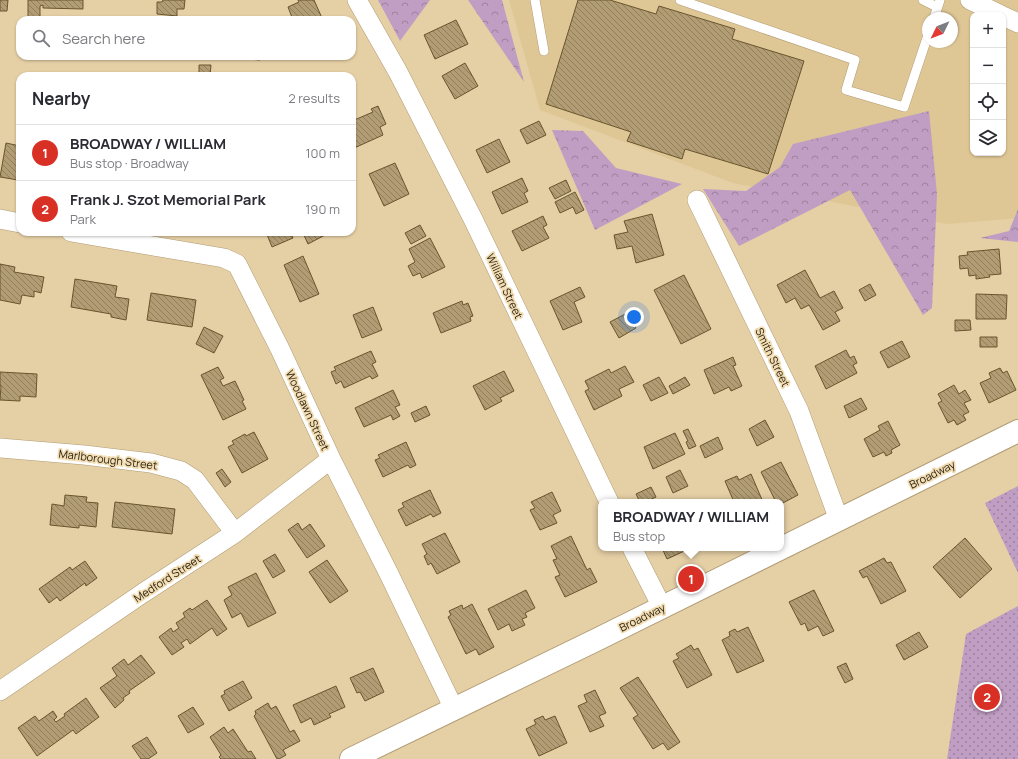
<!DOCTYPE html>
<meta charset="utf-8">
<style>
:root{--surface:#fff;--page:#f2f2f3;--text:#2b2b33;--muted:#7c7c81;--line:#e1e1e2;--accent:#d93025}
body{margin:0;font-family:Manrope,sans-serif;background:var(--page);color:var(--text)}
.controls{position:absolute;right:12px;top:12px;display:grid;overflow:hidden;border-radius:8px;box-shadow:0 1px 3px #0004}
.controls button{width:36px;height:36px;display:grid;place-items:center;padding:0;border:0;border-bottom:1px solid var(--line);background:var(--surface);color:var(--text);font:20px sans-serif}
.compass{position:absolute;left:922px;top:12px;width:36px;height:36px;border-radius:50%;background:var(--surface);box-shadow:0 1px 3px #0004;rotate:227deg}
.you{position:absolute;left:634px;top:317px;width:14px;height:14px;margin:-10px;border:3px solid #fff;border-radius:50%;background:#1a73e8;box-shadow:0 0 0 6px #1a73e833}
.badge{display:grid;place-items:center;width:26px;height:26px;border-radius:50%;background:var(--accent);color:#fff;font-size:13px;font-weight:700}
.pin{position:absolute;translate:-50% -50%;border:2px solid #fff;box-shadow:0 1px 4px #0006}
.popup{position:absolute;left:598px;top:499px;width:186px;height:52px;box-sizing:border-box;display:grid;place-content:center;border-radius:8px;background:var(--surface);filter:drop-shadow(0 1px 3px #0005);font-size:13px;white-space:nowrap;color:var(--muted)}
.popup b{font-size:15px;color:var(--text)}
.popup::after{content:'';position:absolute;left:50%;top:100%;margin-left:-8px;border:8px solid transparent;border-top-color:var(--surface)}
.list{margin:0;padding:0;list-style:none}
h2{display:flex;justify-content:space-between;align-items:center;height:52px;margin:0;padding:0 16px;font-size:17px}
h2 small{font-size:13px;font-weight:400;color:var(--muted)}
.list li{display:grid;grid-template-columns:26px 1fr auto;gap:12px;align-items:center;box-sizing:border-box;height:56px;padding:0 16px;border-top:1px solid var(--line)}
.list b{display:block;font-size:15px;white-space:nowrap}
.list p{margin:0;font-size:13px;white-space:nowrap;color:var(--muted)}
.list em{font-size:13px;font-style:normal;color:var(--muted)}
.icon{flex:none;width:22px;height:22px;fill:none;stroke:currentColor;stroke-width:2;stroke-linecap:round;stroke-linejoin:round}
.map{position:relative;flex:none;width:1018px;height:759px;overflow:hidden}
.search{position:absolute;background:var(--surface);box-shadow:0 1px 3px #0004;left:16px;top:16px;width:340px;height:44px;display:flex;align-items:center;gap:10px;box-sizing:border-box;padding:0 14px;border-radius:12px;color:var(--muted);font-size:15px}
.panel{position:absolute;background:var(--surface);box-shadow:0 1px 3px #0004;left:16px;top:72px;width:340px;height:164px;border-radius:12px}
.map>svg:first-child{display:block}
.built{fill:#dfc695;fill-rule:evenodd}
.green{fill:url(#green-dots)}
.forest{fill:url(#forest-crowns)}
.building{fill:url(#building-back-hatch);stroke:#68552e}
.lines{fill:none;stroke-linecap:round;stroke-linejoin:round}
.service-casing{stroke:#b19c74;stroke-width:10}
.minor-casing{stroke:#b19c74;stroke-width:20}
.secondary-casing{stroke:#b19c74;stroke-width:24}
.service{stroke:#fff;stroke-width:9}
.minor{stroke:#fff;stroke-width:19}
.secondary{stroke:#fff;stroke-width:22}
.labels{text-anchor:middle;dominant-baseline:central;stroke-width:3.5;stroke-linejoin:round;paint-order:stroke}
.street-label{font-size:11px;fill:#261e0e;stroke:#f2dcb2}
</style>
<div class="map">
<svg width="1018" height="759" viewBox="0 0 1018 759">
<defs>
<pattern id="green-dots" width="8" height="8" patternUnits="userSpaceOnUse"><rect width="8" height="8" fill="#c09ec3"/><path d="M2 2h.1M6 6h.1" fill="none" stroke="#9c809d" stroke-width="1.8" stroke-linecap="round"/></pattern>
<pattern id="forest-crowns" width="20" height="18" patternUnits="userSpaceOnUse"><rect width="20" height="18" fill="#c09ec3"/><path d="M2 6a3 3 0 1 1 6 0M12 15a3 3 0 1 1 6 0" fill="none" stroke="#9c809d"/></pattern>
<pattern id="building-back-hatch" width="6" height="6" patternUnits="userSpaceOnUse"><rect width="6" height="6" fill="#b19c74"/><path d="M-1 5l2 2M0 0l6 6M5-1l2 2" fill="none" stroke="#907f5e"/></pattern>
</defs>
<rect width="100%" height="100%" fill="#e5cfa5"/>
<path class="built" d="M509 0H1018V218L948 224 733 183 540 110ZM973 15H1003V153H973ZM928 18H952V42H928Z"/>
<path class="green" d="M1018 486V573L985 503Z
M1018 606V759H947L966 634Z"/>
<path class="forest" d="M378 0H430L400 41Z
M468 0H502L524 82Z
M929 111 937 194 932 308 923 315 850 190 739 246 703 189 746 191 780 167 793 144Z
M552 130 583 131 616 168 682 184 595 230Z
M1018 209V242L980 238 1009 231Z"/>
<path class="building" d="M0 0H8L7 11H0Z
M28 0H83V9L43 8V5L40 6V17H28Z
M163 0H185L184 9H177V16L157 14V2H162Z
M298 0H314L322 18 317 20H293L288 7 299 2Z
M578 0H610L656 14 659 6 735 29 732 39 804 61 768 174 685 149 682 159 627 141 631 132 546 104Z
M456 20 468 44 435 59 424 35Z
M223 56H259L260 60 223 57Z
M465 63 478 86 455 99 442 76Z
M199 65H211L210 76H199Z
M378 106 386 124 380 127 383 135 352 149V121L373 112 371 109Z
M539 121 546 135 527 144 520 130Z
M499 139 510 162 487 173 476 150Z
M6 143 20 146V171L18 180 0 177Z
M395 163 409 194 384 206 369 174Z
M522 178 528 191 524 193 528 202 502 214 492 192Z
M566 180 571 191 555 199 549 188Z
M575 192 584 210 576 214 573 207 560 213 555 202Z
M652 214 664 255 636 263 632 246 617 249 614 235 628 232 624 221Z
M543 216 547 225 543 227 549 238 522 251 512 231Z
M420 225 426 236 411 244 405 233Z
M266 232H290L293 238 272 247Z
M304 232H326L327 234 308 244 303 233Z
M430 238 445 267 422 278 420 273 413 276 408 266 415 262 409 249Z
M999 249 1001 274 989 275 990 277 976 279V275L969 276 968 268 960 269 959 256 968 255 967 252Z
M303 256 319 294 300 302 284 265Z
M0 264 15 267 14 272 44 277 41 293 34 291V297L22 295 20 304 0 300Z
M805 270 820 298 834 291 843 308 835 312 840 321 823 330 809 305 801 309 795 298 786 303 777 285Z
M684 275 711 329 681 344 654 290Z
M75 279 117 286 115 297 129 299 126 320 111 317V314L71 307Z
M870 284 876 295 865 301 859 290Z
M580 287 585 297 574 302 582 322 563 330 550 301Z
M151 293 196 300 192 327 147 320Z
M976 294 1007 295 1006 319H976Z
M462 301 463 305 468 303 473 316 470 317 471 321 441 333 433 313Z
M373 307 382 330 362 338 353 315Z
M627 313 636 328 619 338 610 322Z
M955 320H970L971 330 955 331Z
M204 327 223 336 214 353 196 344Z
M980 337H997V347H980Z
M902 341 910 357 888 368 880 352Z
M846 350 850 358 854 356 857 363 853 365 857 373 826 389 815 366Z
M371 351 376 362 372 364 378 376 372 379 370 376 344 388 341 381 336 384 331 372 336 370 334 367Z
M733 357 736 365 733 366 742 386 731 391 729 387 714 394 704 370Z
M625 366 634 382 619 389 622 396 594 410 585 391 589 389 585 381 609 369 611 373Z
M218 367 224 378 220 380 223 386 235 381 244 400 242 401 246 409 223 420 201 375Z
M1000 368 1003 373 1007 371 1016 390 989 403 980 383 991 378 989 373Z
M504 371 514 391 500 398 502 401 485 410 473 386Z
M0 372 37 374 36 397 20 396V401L0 400 1 386H0Z
M659 377 668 393 651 401 643 385Z
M685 377 690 385 673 394 669 386Z
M954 385 959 394 965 390 971 400 964 403 969 412 963 415 966 420 957 425 954 420 948 423 938 403 942 401 938 394Z
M393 390 400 405 395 407 400 416 393 420 391 415 364 427 355 408Z
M861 398 867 409 849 418 844 406Z
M426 406 430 415 415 422 411 413Z
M765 420 774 437 757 446 749 429Z
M888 421 900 445 891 450 892 453 886 456 884 452 873 457 864 439 880 430 878 426Z
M688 429 696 446 689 449 686 442 688 441 683 431Z
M254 432 268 459 242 473 228 447 234 444 232 441 245 434 246 436Z
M675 433 685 454 653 469 644 447Z
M718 437 723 449 705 458 700 446Z
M406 442 416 465 410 468 408 465 383 477 375 460 380 458 378 455Z
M781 462 798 495 781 504V502H776L761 472Z
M222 469 231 482 225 487 216 473Z
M680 470 688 486 673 493 666 477Z
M751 474 763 502H734L725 481 737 476 739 480Z
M651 487 656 497 645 502H640L636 494Z
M430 490 441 513 433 517 431 514 406 526 398 510 404 507 402 503Z
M552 492 561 511 553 515 557 523 540 530 530 510 535 508 531 502Z
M65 495 87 497 86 502 98 503 96 527 79 525V528L50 525 52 504 64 506Z
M115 502 175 509 172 534 112 527Z
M298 523 302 530 310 524 325 546 307 558 288 530Z
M445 533 460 562 437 574 431 563 428 565 424 556 427 554 422 544Z
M571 536 587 570 590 568 597 582 565 597 555 577 560 575 553 560 557 559 551 546Z
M965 538 992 569 960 598 933 567Z
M662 548H691L667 559Z
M275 554 285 571 273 578 263 561Z
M884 558 887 563 891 562 906 591 881 604 867 576 863 578 859 571Z
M327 560 348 591 330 603 309 572Z
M85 561 97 578 86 586 85 583 60 601 57 597 49 603 39 589 70 567 72 570Z
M256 573 276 613 248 627 241 613 232 618 224 600 232 595 228 587Z
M526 590 535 608 525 613 527 617 522 619 525 625 512 631 509 624 498 630 488 609Z
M814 590 834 631 823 636 818 626 808 631 805 623 801 625 789 602Z
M207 600 227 629 217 636 212 628 190 644 187 639 181 643 184 647 172 655 159 637 171 628 173 632 179 628 176 623 185 617 183 613 190 608 192 610Z
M472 604 494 647 479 655 476 649 466 654 448 617 451 615 449 611 462 605 463 609Z
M748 627 764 661 737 673 722 640 730 636 729 632 735 629 737 632Z
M919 632 928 647 904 660 896 645Z
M691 645 694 650 698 648 712 675 687 688 673 661 679 658 676 654Z
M141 655 155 673 129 691 130 693 123 698 124 700 115 708 100 688 117 676 112 668 124 659 128 665Z
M846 663 853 679 845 683 837 667Z
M373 668 384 692 365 701 360 692 357 693 350 678Z
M638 677 680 742 668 750 663 743 653 749 633 718 638 715 620 688Z
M243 681 252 698 229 711 221 696 225 694 224 691Z
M336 686 345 707 329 714 331 717 314 725 311 718 301 723 293 705Z
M595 690 606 713 599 716 604 726 590 732 578 706 587 702 584 695Z
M86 698 99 717 76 734 73 730 37 756 18 728 35 716 39 721 53 711 57 717 54 720 56 722 65 716 64 714Z
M268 703 271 709 276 706 290 732 294 730 300 741 283 750 286 755 279 759H277L254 716 256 714 255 711Z
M193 707 204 724 188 733 178 716Z
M543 716 545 720 555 716 567 743 539 756 526 729 536 724 534 720Z
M224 727 228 733 233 729 248 752 251 751 256 759H221L219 757 221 755 210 737Z
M147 737 157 753 148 759H141L132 746Z"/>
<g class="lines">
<defs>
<path id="service" d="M535 0 544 51
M680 0 855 60 846 90 904 107 928 35
M923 0 937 7
M934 18 940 0"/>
<path id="minor" d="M357 0 398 72 474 221 609 502
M970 0 1001 15
M1003 16 1018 23
M697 200 799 411 839 520
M0 219 20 223
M71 232 224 258 237 264 280 349 331 459 389 574 454 709
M0 448 84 455 151 463 181 471 195 480 235 533
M632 548 662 607
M0 691 143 593 235 533 331 459"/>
<path id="secondary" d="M351 759 594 641 1018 431"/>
</defs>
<use href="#service" class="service-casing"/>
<use href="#minor" class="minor-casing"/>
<use href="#secondary" class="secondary-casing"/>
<use href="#service" class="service"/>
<use href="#minor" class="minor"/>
<use href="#secondary" class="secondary"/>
</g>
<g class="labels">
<g class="street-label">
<text transform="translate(505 286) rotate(65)">William Street</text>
<text transform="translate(773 357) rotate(64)">Smith Street</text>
<text transform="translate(308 410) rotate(65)">Woodlawn Street</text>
<text transform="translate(108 459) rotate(7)">Marlborough Street</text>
<text transform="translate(932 474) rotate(-26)">Broadway</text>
<text transform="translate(167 578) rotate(-33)">Medford Street</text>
<text transform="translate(642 617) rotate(-26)">Broadway</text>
</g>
</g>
</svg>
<div class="controls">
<button>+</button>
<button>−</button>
<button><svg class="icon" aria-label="locate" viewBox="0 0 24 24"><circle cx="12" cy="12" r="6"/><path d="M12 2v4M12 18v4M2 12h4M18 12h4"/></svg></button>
<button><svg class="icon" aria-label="layers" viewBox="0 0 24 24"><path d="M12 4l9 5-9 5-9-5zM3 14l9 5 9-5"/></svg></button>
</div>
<svg class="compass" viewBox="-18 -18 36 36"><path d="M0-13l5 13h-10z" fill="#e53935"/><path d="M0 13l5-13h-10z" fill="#7c7c81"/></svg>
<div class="you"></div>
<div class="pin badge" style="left:691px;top:579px">1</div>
<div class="popup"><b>BROADWAY / WILLIAM</b>Bus stop</div>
<div class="pin badge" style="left:987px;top:697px">2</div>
<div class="search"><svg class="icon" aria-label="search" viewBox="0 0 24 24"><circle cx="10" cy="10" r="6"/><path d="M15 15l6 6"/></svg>Search here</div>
<section class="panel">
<h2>Nearby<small>2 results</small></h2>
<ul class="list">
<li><span class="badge">1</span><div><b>BROADWAY / WILLIAM</b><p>Bus stop · Broadway</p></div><em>100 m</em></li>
<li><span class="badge">2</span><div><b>Frank J. Szot Memorial Park</b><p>Park</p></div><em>190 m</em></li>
</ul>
</section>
</div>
